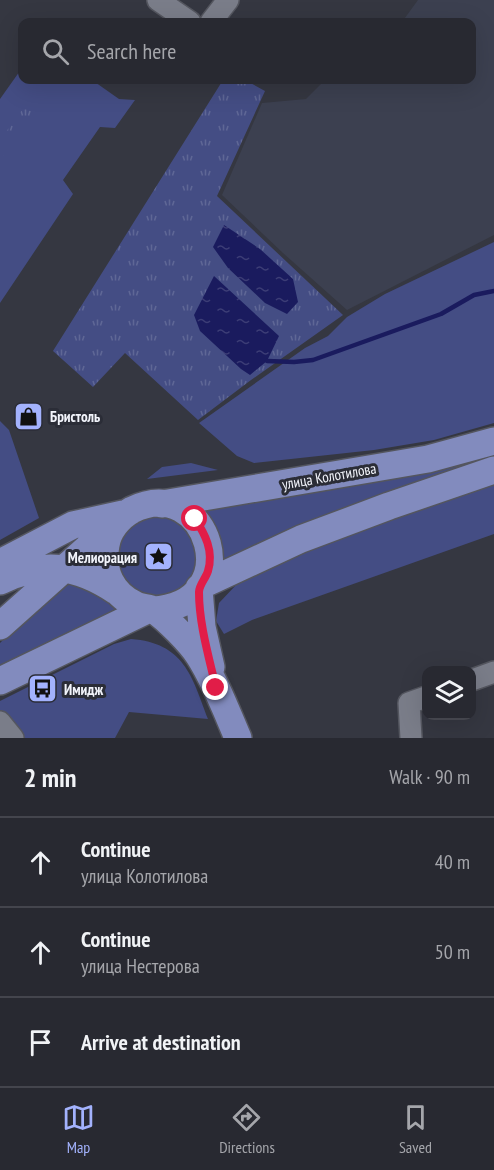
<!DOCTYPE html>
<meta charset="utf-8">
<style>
:root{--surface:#282931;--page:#34353d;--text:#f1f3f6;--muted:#a5a6ab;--line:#44454d;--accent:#a3b2fd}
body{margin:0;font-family:"PT Sans Narrow",sans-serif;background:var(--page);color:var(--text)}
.controls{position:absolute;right:18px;bottom:18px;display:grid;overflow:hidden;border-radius:12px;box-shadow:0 6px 24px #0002}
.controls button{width:54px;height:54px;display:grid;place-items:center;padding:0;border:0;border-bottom:2px solid var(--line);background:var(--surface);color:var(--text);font:30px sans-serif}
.stop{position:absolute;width:18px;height:18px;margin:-14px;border:4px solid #e11d48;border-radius:50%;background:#fff}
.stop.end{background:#e11d48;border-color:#fff;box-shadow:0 2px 6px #0008}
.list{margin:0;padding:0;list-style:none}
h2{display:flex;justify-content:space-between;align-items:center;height:78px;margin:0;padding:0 24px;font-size:26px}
h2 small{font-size:20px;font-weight:400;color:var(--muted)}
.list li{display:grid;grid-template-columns:39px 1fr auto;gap:18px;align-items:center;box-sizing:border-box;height:90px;padding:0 24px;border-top:2px solid var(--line)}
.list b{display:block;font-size:22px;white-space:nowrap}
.list p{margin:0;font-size:20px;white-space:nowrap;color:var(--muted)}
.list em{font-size:20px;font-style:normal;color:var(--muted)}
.icon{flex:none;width:33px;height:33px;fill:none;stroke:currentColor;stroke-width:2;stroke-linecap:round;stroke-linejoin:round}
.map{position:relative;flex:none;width:494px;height:738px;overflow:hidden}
.search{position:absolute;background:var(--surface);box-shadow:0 6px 24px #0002;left:18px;right:18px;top:18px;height:66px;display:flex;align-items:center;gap:15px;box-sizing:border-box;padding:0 21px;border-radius:12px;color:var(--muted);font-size:22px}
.sheet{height:348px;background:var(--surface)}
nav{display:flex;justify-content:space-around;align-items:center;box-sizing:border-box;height:84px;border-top:2px solid var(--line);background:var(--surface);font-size:16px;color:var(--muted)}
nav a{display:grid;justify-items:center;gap:3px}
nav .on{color:var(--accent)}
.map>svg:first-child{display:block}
.built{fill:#3c4050}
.grass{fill:#444d84}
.park{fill:url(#park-tufts)}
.water{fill:url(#water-ripples)}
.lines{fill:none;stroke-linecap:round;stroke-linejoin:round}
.stream{stroke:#1a1b5e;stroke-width:4.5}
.minor-casing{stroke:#54565f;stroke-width:24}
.major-casing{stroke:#54565f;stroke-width:30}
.minor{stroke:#7a7d89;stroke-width:21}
.major{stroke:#828bbe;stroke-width:27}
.route{stroke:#e11d48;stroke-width:8}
.labels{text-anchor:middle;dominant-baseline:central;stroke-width:6;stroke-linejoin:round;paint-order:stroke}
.poi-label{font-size:15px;font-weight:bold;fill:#f2f4fb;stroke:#2b2d37;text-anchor:start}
.street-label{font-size:15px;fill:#f2f4fb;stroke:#2b2d37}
</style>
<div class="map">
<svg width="494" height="738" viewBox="0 0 494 738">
<defs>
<pattern id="park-tufts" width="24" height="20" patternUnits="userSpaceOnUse" patternTransform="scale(1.5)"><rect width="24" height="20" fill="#444d84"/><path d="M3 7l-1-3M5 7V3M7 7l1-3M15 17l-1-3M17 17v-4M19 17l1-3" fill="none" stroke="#5f6796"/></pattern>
<pattern id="water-ripples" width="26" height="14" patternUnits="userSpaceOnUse" patternTransform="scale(1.5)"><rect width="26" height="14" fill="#1a1b5e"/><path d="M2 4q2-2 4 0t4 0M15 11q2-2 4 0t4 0" fill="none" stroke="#3c3d76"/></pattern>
</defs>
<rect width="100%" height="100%" fill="#353741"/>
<path class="built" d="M418 0H494V235L347 310 283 253 222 195 262 103 306 99 325 80H472V22H402Z"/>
<path class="grass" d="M22 68V80H92L119 99 135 100 115 128 100 127 63 180 73 194 0 303V99Z
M494 242V423L434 440 374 450 254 463 237 456 199 423 305 348 328 336 347 317 385 294Z
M0 421 9 430 39 518 0 540Z
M494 448V461L224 567 221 546 195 508Z
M191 463 218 470 147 479 162 467Z
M494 484V534L252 620 224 634 216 621 219 603 236 585 262 569 323 544Z
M155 514 177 519 197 541 198 568 183 590 158 598 135 591 124 581 117 565 119 540 132 523Z
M62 582 95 591 133 613 0 675V643Z
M131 639C184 643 192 676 208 719L129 712 115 738H0V701L114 644Z"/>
<path class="park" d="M223 80H245L265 91 217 196 343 315 251 380 198 420 125 353 93 387 53 351Z
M36 91 38 106 3 156 0 154V140Z"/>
<path class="water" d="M224 225 260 249 293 279 298 302 287 314 265 303 228 268 213 247Z
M214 276 279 336 267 361 250 375 241 369 200 331 194 315Z"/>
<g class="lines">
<path class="stream" d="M267 361 294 362 313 360 441 314 474 295 494 291"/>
<defs>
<path id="minor" d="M158 0 190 22
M211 22 228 0
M472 680 494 672
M0 722 13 738
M411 738 409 703 426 697"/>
<path id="major" d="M162 504 428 459 494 441
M0 563 73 525 123 514
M0 581C43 560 77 565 116 591
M202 585 301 539 389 506 494 470
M199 588 202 627 211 667
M153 610C250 604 208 472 132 510 119 517 108 531 106 545 101 571 112 594 136 605 142 608 149 607 154 610 166 618 191 643 199 656 215 681 226 710 238 738
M0 626 112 526
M0 681 149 609"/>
</defs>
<use href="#minor" class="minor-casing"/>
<use href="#major" class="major-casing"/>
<use href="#minor" class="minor"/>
<use href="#major" class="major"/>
</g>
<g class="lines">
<path class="route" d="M195 519C205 534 214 551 208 571 206 578 199 585 199 592 199 624 209 657 216 688"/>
</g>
<defs>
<symbol id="shop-square" viewBox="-11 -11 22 22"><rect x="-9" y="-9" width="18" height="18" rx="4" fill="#a3b2fd" stroke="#2b2d37"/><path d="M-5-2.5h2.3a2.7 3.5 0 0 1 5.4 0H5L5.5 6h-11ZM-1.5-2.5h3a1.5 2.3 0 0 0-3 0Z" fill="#111"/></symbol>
<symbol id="sight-square" viewBox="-11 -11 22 22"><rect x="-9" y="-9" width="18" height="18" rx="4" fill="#a3b2fd" stroke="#2b2d37"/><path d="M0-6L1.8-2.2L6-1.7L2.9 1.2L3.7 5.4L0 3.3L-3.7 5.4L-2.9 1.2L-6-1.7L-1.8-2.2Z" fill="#111"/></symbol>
<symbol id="bus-square" viewBox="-11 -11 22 22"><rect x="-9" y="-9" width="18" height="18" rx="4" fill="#a3b2fd" stroke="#2b2d37"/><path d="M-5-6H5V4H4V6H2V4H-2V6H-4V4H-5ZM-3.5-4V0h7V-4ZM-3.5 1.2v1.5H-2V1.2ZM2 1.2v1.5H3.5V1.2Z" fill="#111"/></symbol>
</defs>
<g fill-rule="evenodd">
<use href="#shop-square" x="12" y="400" width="33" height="33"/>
<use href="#sight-square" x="142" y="540" width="33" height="33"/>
<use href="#bus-square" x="26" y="672" width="33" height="33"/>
</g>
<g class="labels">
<g class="poi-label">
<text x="50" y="416">Бристоль</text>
<text x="137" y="557" text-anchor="end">Мелиорация</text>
<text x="64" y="689">Имидж</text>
</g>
<g class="street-label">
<text transform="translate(329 476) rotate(-10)">улица Колотилова</text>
</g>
</g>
</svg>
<div class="controls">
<button><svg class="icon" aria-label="layers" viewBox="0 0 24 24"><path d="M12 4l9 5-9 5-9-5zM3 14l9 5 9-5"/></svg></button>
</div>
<div class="stop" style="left:195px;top:519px"></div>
<div class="stop end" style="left:216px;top:688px"></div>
<div class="search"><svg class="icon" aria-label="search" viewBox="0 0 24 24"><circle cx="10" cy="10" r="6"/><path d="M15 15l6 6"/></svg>Search here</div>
</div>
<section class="sheet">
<h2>2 min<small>Walk · 90 m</small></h2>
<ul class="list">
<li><svg class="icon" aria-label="ahead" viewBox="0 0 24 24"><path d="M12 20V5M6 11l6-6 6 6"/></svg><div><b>Continue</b><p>улица Колотилова</p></div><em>40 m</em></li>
<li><svg class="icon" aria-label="ahead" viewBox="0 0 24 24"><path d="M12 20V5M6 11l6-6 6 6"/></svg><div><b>Continue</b><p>улица Нестерова</p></div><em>50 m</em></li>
<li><svg class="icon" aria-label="arrive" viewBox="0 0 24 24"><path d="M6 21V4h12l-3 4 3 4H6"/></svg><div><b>Arrive at destination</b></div></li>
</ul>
</section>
<nav>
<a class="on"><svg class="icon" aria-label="map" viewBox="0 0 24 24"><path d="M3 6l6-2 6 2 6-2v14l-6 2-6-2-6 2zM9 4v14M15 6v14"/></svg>Map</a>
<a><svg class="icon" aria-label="directions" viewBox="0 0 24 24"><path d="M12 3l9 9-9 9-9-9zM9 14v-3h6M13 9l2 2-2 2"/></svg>Directions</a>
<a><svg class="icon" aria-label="saved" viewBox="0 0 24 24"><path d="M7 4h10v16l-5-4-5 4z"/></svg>Saved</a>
</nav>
